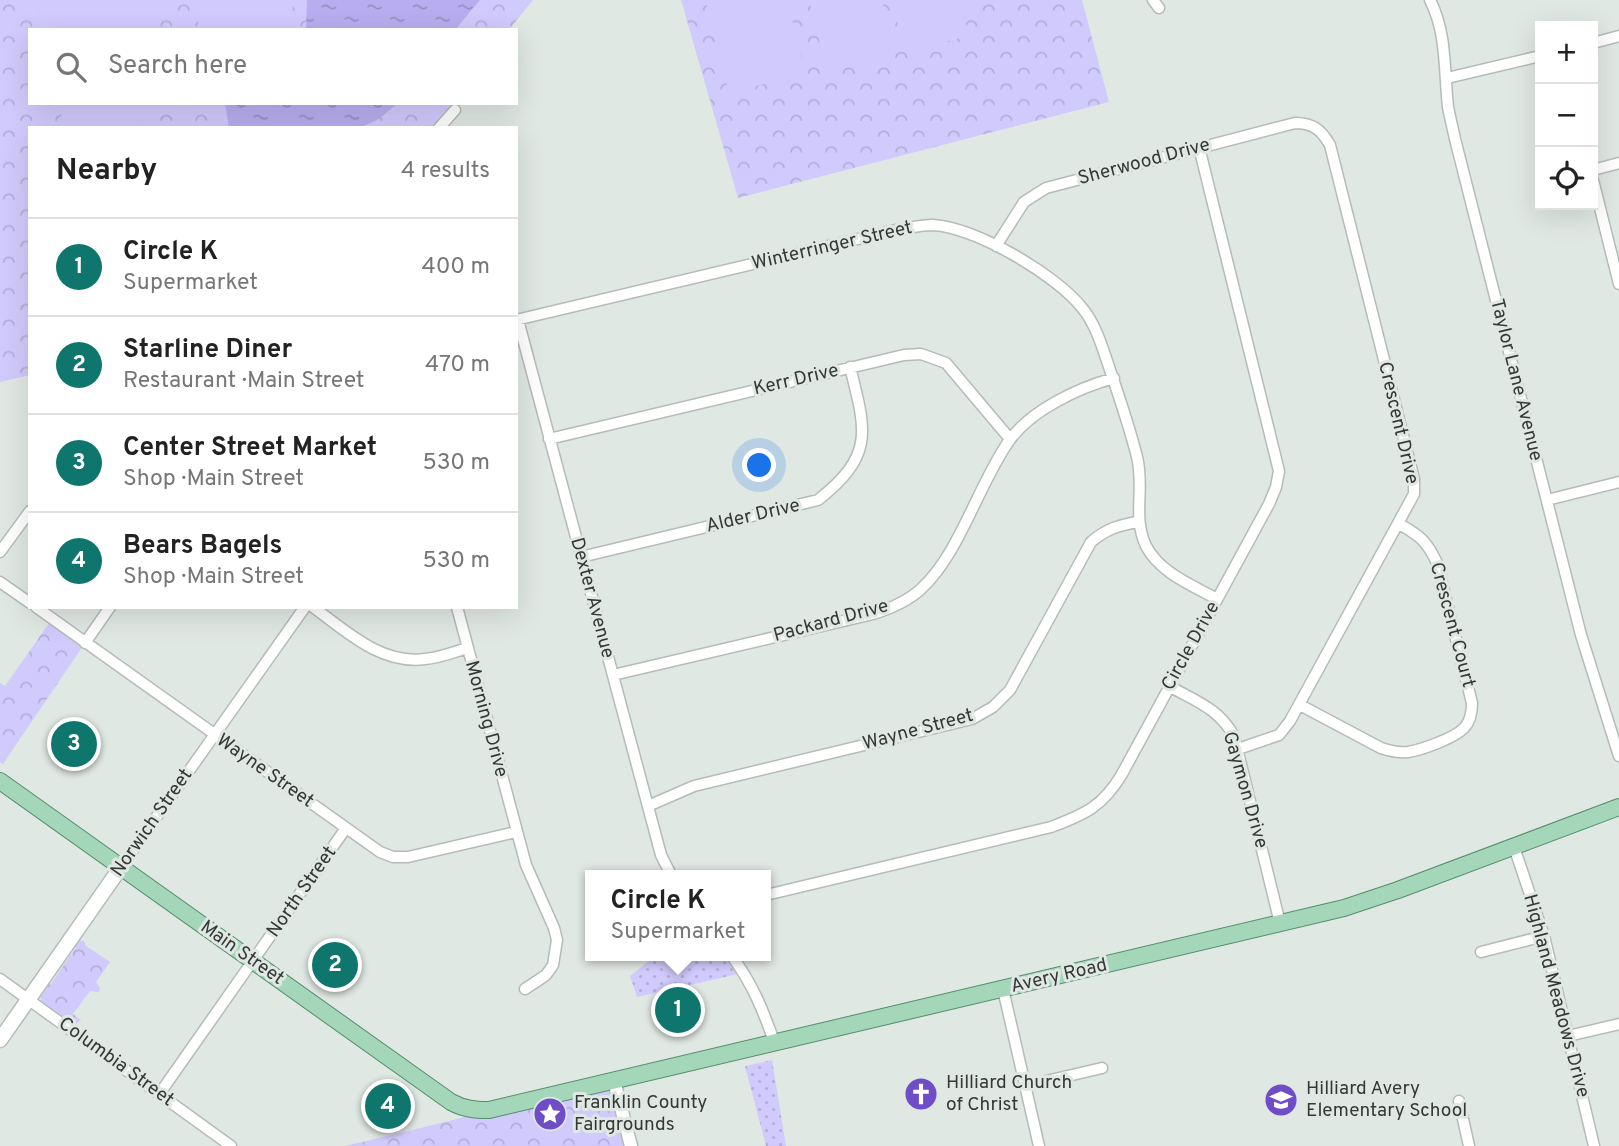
<!DOCTYPE html>
<meta charset="utf-8">
<style>
:root{--surface:#fff;--page:#f2f2f2;--text:#222;--muted:#767676;--line:#e0e0e0;--accent:#0f766e}
body{margin:0;font-family:Overpass,sans-serif;background:var(--page);color:var(--text)}
.controls{position:absolute;right:21px;top:21px;display:grid;overflow:hidden;border-radius:0px;box-shadow:0 7px 28px #0002}
.controls button{width:63px;height:63px;display:grid;place-items:center;padding:0;border:0;border-bottom:2px solid var(--line);background:var(--surface);color:var(--text);font:35px sans-serif}
.you{position:absolute;left:760px;top:466px;width:24px;height:24px;margin:-18px;border:5px solid #fff;border-radius:50%;background:#1a73e8;box-shadow:0 0 0 10px #1a73e833}
.badge{display:grid;place-items:center;width:46px;height:46px;border-radius:50%;background:var(--accent);color:#fff;font-size:23px;font-weight:700}
.pin{position:absolute;translate:-50% -50%;border:4px solid #fff;box-shadow:0 2px 7px #0006}
.popup{position:absolute;left:585px;top:870px;width:186px;height:91px;box-sizing:border-box;display:grid;place-content:center;border-radius:0px;background:var(--surface);filter:drop-shadow(0 2px 5px #0005);font-size:23px;white-space:nowrap;color:var(--muted)}
.popup b{font-size:26px;color:var(--text)}
.popup::after{content:'';position:absolute;left:50%;top:100%;margin-left:-14px;border:14px solid transparent;border-top-color:var(--surface)}
.list{margin:0;padding:0;list-style:none}
h2{display:flex;justify-content:space-between;align-items:center;height:91px;margin:0;padding:0 28px;font-size:30px}
h2 small{font-size:23px;font-weight:400;color:var(--muted)}
.list li{display:grid;grid-template-columns:46px 1fr auto;gap:21px;align-items:center;box-sizing:border-box;height:98px;padding:0 28px;border-top:2px solid var(--line)}
.list b{display:block;font-size:26px;white-space:nowrap}
.list p{margin:0;font-size:23px;white-space:nowrap;color:var(--muted)}
.list em{font-size:23px;font-style:normal;color:var(--muted)}
.icon{flex:none;width:38px;height:38px;fill:none;stroke:currentColor;stroke-width:2;stroke-linecap:round;stroke-linejoin:round}
.map{position:relative;flex:none;width:1619px;height:1146px;overflow:hidden}
.search{position:absolute;background:var(--surface);box-shadow:0 7px 28px #0002;left:28px;top:28px;width:490px;height:77px;display:flex;align-items:center;gap:18px;box-sizing:border-box;padding:0 24px;border-radius:0px;color:var(--muted);font-size:26px}
.panel{position:absolute;background:var(--surface);box-shadow:0 7px 28px #0002;left:28px;top:126px;width:490px;height:483px;border-radius:0px}
.map>svg:first-child{display:block}
.grass{fill:url(#grass-dots)}
.park{fill:url(#park-crowns)}
.pitch{fill:#d1cafc}
.water{fill:url(#water-ripples)}
.lines{fill:none;stroke-linecap:round;stroke-linejoin:round}
.minor-casing{stroke:#b5bcb7;stroke-width:13}
.tertiary-casing{stroke:#b5bcb7;stroke-width:15}
.secondary-casing{stroke:#b5bcb7;stroke-width:17}
.primary-casing{stroke:#568c6d;stroke-width:18}
.minor{stroke:#fff;stroke-width:10}
.tertiary{stroke:#fff;stroke-width:12}
.secondary{stroke:#fff;stroke-width:14}
.primary{stroke:#a4d6b9;stroke-width:16}
.labels{text-anchor:middle;dominant-baseline:central;stroke-width:6;stroke-linejoin:round;paint-order:stroke}
.street-label{font-size:19px;fill:#353836;stroke:#e0e8e3}
.poi-label{font-size:19px;fill:#353836;stroke:#e0e8e3;text-anchor:start}
</style>
<div class="map">
<svg width="1619" height="1146" viewBox="0 0 1619 1146">
<defs>
<pattern id="grass-dots" width="8" height="8" patternUnits="userSpaceOnUse" patternTransform="scale(1.75)"><rect width="8" height="8" fill="#d1cafc"/><path d="M2 2h.1M6 6h.1" fill="none" stroke="#b4aed9" stroke-width="1.8" stroke-linecap="round"/></pattern>
<pattern id="park-crowns" width="20" height="18" patternUnits="userSpaceOnUse" patternTransform="scale(1.75)"><rect width="20" height="18" fill="#d1cafc"/><path d="M2 6a3 3 0 1 1 6 0M12 15a3 3 0 1 1 6 0" fill="none" stroke="#b4aed9"/></pattern>
<pattern id="water-ripples" width="26" height="14" patternUnits="userSpaceOnUse" patternTransform="scale(1.75)"><rect width="26" height="14" fill="#b8aeef"/><path d="M2 4q2-2 4 0t4 0M15 11q2-2 4 0t4 0" fill="none" stroke="#968fc2"/></pattern>
</defs>
<rect width="100%" height="100%" fill="#e0e8e3"/>
<path class="grass" d="M655 956H723L738 974 637 997 630 976Z
M772 1060 786 1146H766L745 1066Z"/>
<path class="park" d="M0 0H533L509 30H30V103H452L435 128H30V375L0 382Z
M681 0H1082L1109 102 738 198Z
M52 619 85 643 3 764 0 762V683L5 686Z
M79 940 84 941 86 946 110 962 96 982 100 988 99 992 90 991 73 1014 81 1020 75 1025 42 1002 40 996 47 983 51 984 76 947 75 943Z
M614 1081 631 1146H345C435 1125 524 1102 614 1081Z"/>
<path class="pitch" d="M36 0H168L159 30H43Z
M193 0H293L292 30H200Z
M705 0H787L806 73 729 93Z
M809 0H882L895 52 827 70Z
M892 0H960L969 36 904 52Z
M59 103H203V104L117 128H64Z"/>
<path class="water" d="M307 0H480L455 30H306Z
M225 103H398L379 119 359 128H229Z"/>
<g class="lines">
<defs>
<path id="minor" d="M1153 0 1159 8
M1430 0C1447 33 1444 71 1448 107 1450 118 1453 129 1455 139L1581 635 1619 756
M1593 43 1619 36
M1447 78 1540 56
M439 128 455 110
M1593 170 1619 163
M1593 180 1619 284
M996 246 1024 202 1046 188 1295 123C1312 123 1321 129 1330 145L1414 479V494L1290 721 1279 735 1238 749
M516 320 896 230C908 228 921 225 933 225 975 227 1057 275 1083 309 1095 324 1101 343 1107 361 1118 393 1129 425 1137 457 1145 489 1132 516 1146 546 1160 573 1192 585 1217 599
M518 320 661 855 671 875
M549 439 904 355 921 354 946 363 1010 439
M1547 500 1619 482
M0 552 30 511
M581 557 818 500C875 455 866 431 850 367
M0 582 30 603
M36 607 380 852 393 857H408L516 832
M313 607C346 631 381 665 425 659 439 658 454 652 467 648
M457 607 526 865 554 928 557 940 553 965 546 975 525 989
M85 643 110 607
M613 675 873 614C889 609 908 601 921 589 960 553 978 485 1009 441 1031 410 1078 388 1114 378
M1169 686C1197 702 1218 708 1234 736L1280 923
M1300 705 1381 748C1390 751 1399 753 1408 752 1421 750 1455 738 1464 728 1471 721 1472 712 1472 703L1437 563C1427 541 1419 535 1399 524
M648 806 694 786 972 719 993 707 1010 690 1091 542C1106 529 1119 525 1138 522
M1514 847 1544 936 1594 1146
M121 867 305 607
M766 895 1051 827C1086 814 1103 806 1122 774L1269 504 1276 487 1279 471 1199 147
M1481 952 1544 936
M732 956C753 985 763 1010 775 1044
M0 979 231 1146
M1003 989 1039 1146
M1568 1036 1619 1024
M1025 1086 1102 1068
M160 1093 346 828
M1459 1101 1469 1146"/>
<path id="tertiary" d="M614 1081 631 1146"/>
<path id="secondary" d="M0 1040 121 867"/>
<path id="primary" d="M0 781 451 1102C464 1109 475 1110 489 1110L1344 908 1398 890 1619 807"/>
</defs>
<use href="#minor" class="minor-casing"/>
<use href="#tertiary" class="tertiary-casing"/>
<use href="#secondary" class="secondary-casing"/>
<use href="#primary" class="primary-casing"/>
<use href="#minor" class="minor"/>
<use href="#tertiary" class="tertiary"/>
<use href="#secondary" class="secondary"/>
<use href="#primary" class="primary"/>
</g>
<defs>
<symbol id="church-disc" viewBox="-11 -11 22 22"><circle r="9.5" fill="#6e4dc6" stroke="#e0e8e3"/><path d="M-1.2-6h2.4v3.5h3.3v2.4h-3.3V6h-2.4V-.1h-3.3v-2.4h3.3Z" fill="#fff"/></symbol>
<symbol id="school-disc" viewBox="-11 -11 22 22"><circle r="9.5" fill="#6e4dc6" stroke="#e0e8e3"/><path d="M0-5L7-2L0 1L-7-2ZM-4 1L0 2.5L4 1V4Q0 6-4 4Z" fill="#fff"/></symbol>
<symbol id="sight-disc" viewBox="-11 -11 22 22"><circle r="9.5" fill="#6e4dc6" stroke="#e0e8e3"/><path d="M0-6L1.8-2.2L6-1.7L2.9 1.2L3.7 5.4L0 3.3L-3.7 5.4L-2.9 1.2L-6-1.7L-1.8-2.2Z" fill="#fff"/></symbol>
</defs>
<g fill-rule="evenodd">
<use href="#church-disc" x="902" y="1075" width="38" height="38"/>
<use href="#school-disc" x="1262" y="1081" width="38" height="38"/>
<use href="#sight-disc" x="531" y="1095" width="38" height="38"/>
</g>
<g class="labels">
<g class="street-label">
<text transform="translate(1144 162) rotate(-15)">Sherwood Drive</text>
<text transform="translate(832 246) rotate(-13)">Winterringer Street</text>
<text transform="translate(796 380) rotate(-13)">Kerr Drive</text>
<text transform="translate(1516 380) rotate(76)">Taylor Lane Avenue</text>
<text transform="translate(1398 423) rotate(77)">Crescent Drive</text>
<text transform="translate(753 516) rotate(-13)">Alder Drive</text>
<text transform="translate(592 598) rotate(75)">Dexter Avenue</text>
<text transform="translate(831 621) rotate(-15)">Packard Drive</text>
<text transform="translate(1452 625) rotate(75)">Crescent Court</text>
<text transform="translate(1191 646) rotate(-61)">Circle Drive</text>
<text transform="translate(486 719) rotate(75)">Morning Drive</text>
<text transform="translate(918 730) rotate(-15)">Wayne Street</text>
<text transform="translate(265 771) rotate(35)">Wayne Street</text>
<text transform="translate(1245 790) rotate(74)">Gaymon Drive</text>
<text transform="translate(152 823) rotate(-55)">Norwich Street</text>
<text transform="translate(302 892) rotate(-55)">North Street</text>
<text transform="translate(242 953) rotate(35)">Main Street</text>
<text transform="translate(1059 976) rotate(-13)">Avery Road</text>
<text transform="translate(1556 996) rotate(75)">Highland Meadows Drive</text>
<text transform="translate(116 1062) rotate(36)">Columbia Street</text>
</g>
<g class="poi-label">
<text x="946" y="1083">Hilliard Church<tspan x="946" dy="22">of Christ</tspan></text>
<text x="1306" y="1089">Hilliard Avery<tspan x="1306" dy="22">Elementary School</tspan></text>
<text x="574" y="1103">Franklin County<tspan x="574" dy="22">Fairgrounds</tspan></text>
</g>
</g>
</svg>
<div class="controls">
<button>+</button>
<button>−</button>
<button><svg class="icon" aria-label="locate" viewBox="0 0 24 24"><circle cx="12" cy="12" r="6"/><path d="M12 2v4M12 18v4M2 12h4M18 12h4"/></svg></button>
</div>
<div class="you"></div>
<div class="pin badge" style="left:678px;top:1010px">1</div>
<div class="popup"><b>Circle K</b>Supermarket</div>
<div class="pin badge" style="left:335px;top:965px">2</div>
<div class="pin badge" style="left:74px;top:744px">3</div>
<div class="pin badge" style="left:388px;top:1106px">4</div>
<div class="search"><svg class="icon" aria-label="search" viewBox="0 0 24 24"><circle cx="10" cy="10" r="6"/><path d="M15 15l6 6"/></svg>Search here</div>
<section class="panel">
<h2>Nearby<small>4 results</small></h2>
<ul class="list">
<li><span class="badge">1</span><div><b>Circle K</b><p>Supermarket</p></div><em>400 m</em></li>
<li><span class="badge">2</span><div><b>Starline Diner</b><p>Restaurant · Main Street</p></div><em>470 m</em></li>
<li><span class="badge">3</span><div><b>Center Street Market</b><p>Shop · Main Street</p></div><em>530 m</em></li>
<li><span class="badge">4</span><div><b>Bears Bagels</b><p>Shop · Main Street</p></div><em>530 m</em></li>
</ul>
</section>
</div>
